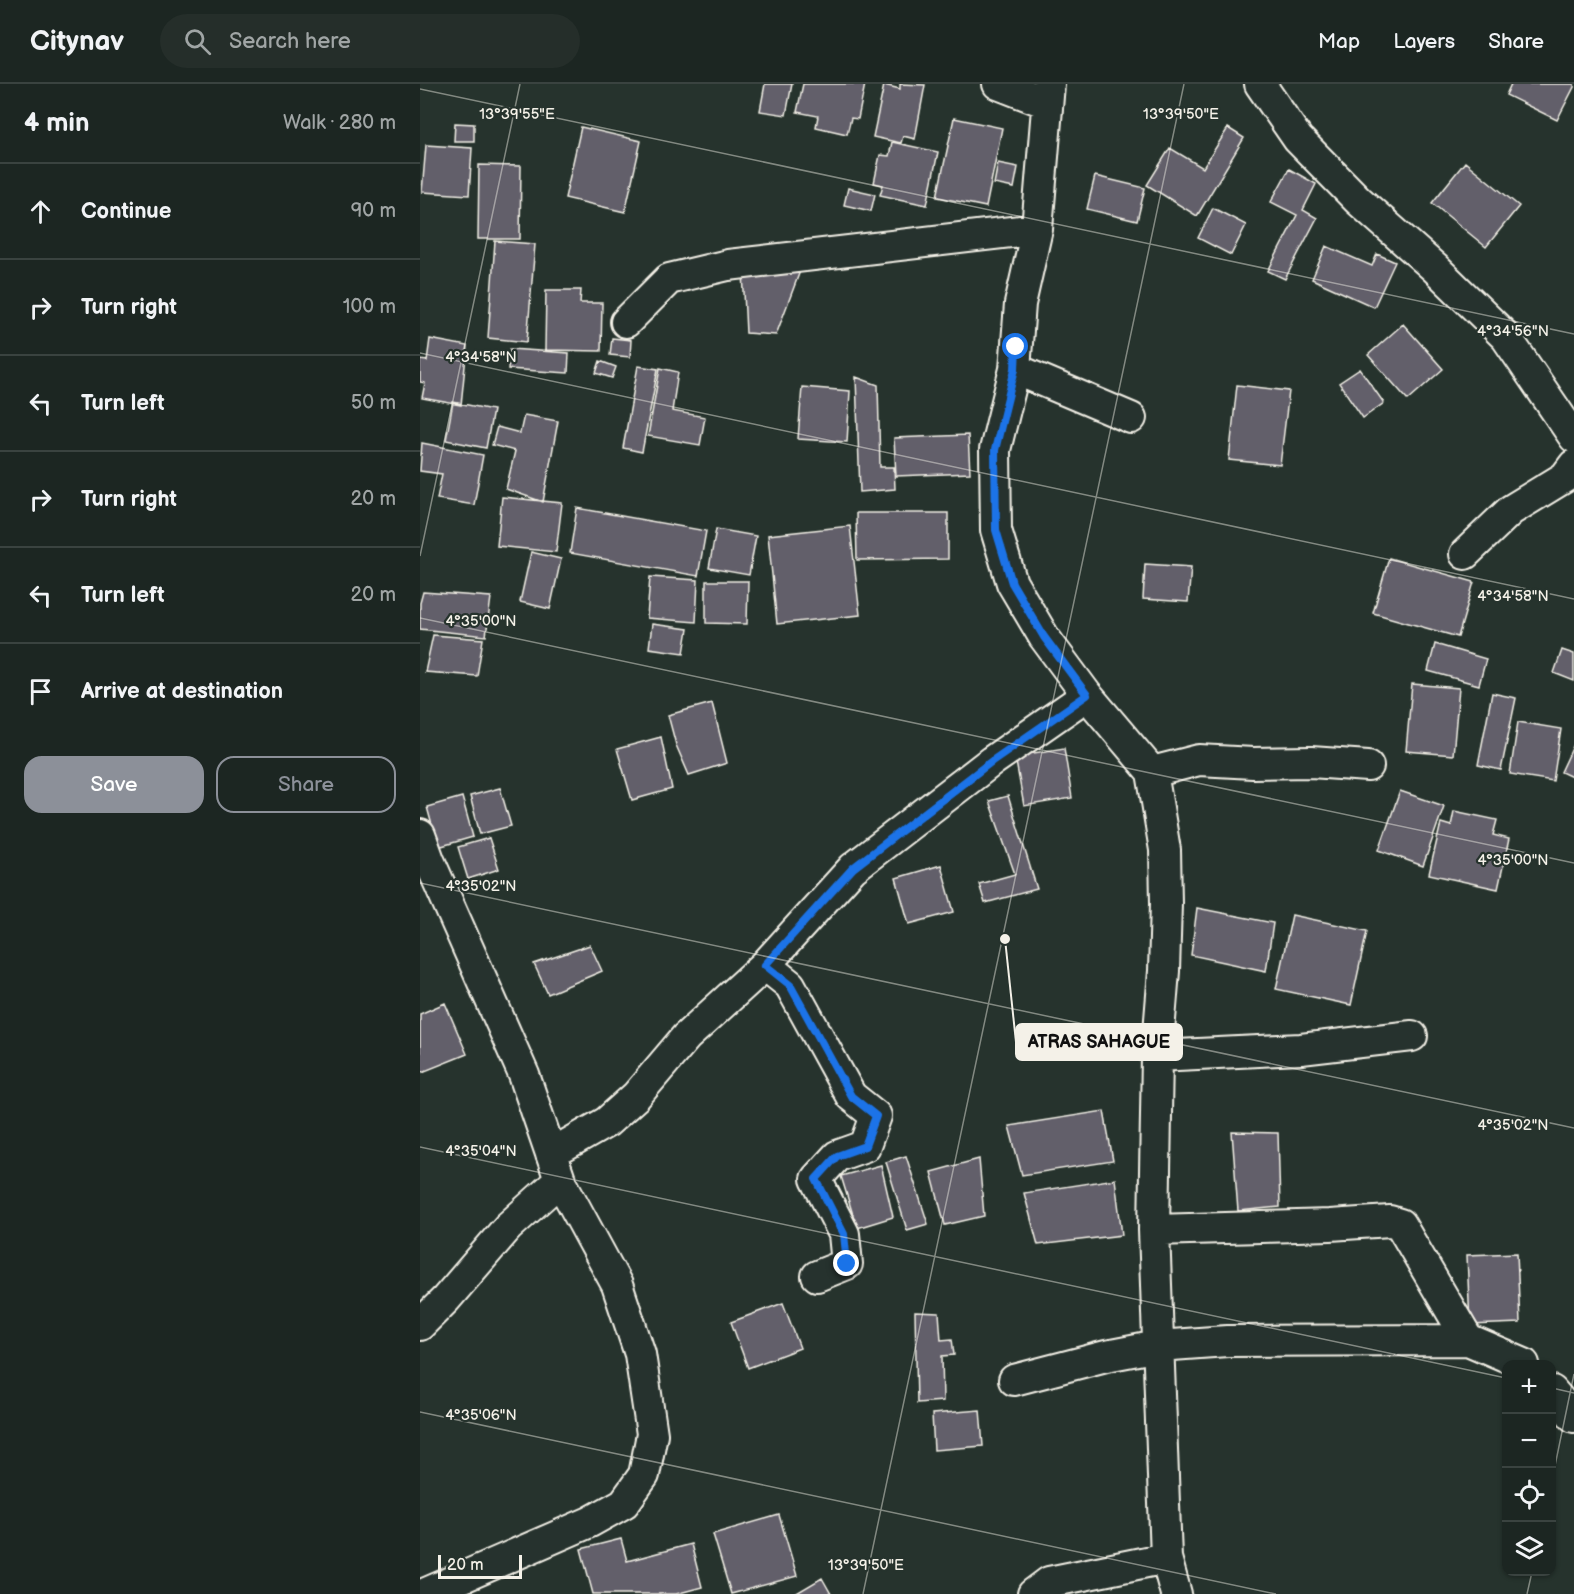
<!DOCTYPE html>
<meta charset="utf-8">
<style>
:root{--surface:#1c2622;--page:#252e2a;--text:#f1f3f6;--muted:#a0a5a5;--line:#3a4340;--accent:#8c9099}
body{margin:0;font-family:"Balsamiq Sans",sans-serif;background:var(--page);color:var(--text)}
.controls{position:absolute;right:18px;bottom:18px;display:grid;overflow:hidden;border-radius:12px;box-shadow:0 2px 4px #0004}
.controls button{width:54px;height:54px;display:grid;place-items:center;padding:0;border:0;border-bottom:2px solid var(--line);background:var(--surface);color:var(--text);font:30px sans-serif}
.scale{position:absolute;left:18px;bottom:15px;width:84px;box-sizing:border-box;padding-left:6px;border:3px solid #f4f1e8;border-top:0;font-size:16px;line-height:21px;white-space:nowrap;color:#f4f1e8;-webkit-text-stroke:4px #26332d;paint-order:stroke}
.stop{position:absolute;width:18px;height:18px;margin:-14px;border:4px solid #1a73e8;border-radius:50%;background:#fff}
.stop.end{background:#1a73e8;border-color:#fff;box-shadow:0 2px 6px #0008}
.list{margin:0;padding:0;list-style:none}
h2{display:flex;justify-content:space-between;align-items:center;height:78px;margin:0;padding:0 24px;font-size:26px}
h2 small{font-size:20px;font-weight:400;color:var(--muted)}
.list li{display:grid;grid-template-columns:39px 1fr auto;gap:18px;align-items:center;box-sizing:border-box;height:96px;padding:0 24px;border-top:2px solid var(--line)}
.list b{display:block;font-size:22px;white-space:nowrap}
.list em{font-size:20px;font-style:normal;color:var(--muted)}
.actions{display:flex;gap:12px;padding:18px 24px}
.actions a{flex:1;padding:14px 0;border:2px solid var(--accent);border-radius:18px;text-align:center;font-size:21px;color:var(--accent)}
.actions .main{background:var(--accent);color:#fff}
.icon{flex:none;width:33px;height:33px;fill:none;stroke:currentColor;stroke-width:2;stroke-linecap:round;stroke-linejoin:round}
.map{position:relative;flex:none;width:1154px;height:1510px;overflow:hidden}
header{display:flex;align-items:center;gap:36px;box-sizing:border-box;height:84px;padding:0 30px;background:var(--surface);border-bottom:2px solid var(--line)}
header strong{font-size:28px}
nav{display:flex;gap:33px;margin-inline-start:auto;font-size:21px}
.search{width:420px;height:54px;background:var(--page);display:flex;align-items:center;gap:15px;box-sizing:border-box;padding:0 21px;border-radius:33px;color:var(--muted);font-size:22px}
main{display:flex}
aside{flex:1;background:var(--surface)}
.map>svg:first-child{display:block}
.building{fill:#625f6b;stroke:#f4f1e8;stroke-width:1.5}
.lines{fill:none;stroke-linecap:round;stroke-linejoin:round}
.street-casing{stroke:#f4f1e8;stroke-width:34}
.street{stroke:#26332d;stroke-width:30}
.route{stroke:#1a73e8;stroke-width:8}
.ticks{fill:none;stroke:#f4f1e8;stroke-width:1.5;stroke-opacity:0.45}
.ticks-label{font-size:15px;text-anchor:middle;fill:#f4f1e8;stroke:#26332d;stroke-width:4.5;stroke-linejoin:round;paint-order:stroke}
.leader{fill:none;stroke:#f4f1e8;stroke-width:2}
.callout-dot{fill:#f4f1e8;stroke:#26332d;stroke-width:2}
.callout{fill:#f4f1e8;stroke:#f4f1e8;stroke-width:2}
.callout-label{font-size:18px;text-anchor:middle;font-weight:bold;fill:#111}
</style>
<header>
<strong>Citynav</strong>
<div class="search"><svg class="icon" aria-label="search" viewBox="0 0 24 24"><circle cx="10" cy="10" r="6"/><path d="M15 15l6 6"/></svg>Search here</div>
<nav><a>Map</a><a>Layers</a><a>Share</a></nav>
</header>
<main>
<aside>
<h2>4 min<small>Walk · 280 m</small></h2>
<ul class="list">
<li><svg class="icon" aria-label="ahead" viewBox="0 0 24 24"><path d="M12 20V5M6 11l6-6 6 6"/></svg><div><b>Continue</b></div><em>90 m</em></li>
<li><svg class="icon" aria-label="right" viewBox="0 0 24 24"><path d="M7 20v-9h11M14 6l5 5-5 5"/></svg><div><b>Turn right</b></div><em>100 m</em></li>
<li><svg class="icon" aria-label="left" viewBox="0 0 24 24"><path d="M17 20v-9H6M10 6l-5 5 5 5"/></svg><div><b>Turn left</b></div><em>50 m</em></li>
<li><svg class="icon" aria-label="right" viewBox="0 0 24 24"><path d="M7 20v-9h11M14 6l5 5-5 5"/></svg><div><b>Turn right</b></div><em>20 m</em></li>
<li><svg class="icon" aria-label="left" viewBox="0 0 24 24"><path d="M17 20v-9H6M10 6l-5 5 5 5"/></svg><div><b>Turn left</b></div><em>20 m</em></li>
<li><svg class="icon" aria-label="arrive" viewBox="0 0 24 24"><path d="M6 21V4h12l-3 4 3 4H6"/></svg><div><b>Arrive at destination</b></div></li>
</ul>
<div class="actions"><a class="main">Save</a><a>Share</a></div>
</aside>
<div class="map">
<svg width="1154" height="1510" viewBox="0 0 1154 1510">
<rect width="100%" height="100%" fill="#26332d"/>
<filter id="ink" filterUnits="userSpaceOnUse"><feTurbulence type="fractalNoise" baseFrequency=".0167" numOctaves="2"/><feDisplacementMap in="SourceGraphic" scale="12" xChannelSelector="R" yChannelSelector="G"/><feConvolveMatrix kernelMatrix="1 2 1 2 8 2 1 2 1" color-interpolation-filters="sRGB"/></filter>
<g filter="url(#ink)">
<path class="building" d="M345 0H372L366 31 340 27Z
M383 0H445L438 35 431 34 427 50 396 43 398 32 377 28Z
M480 0 505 1 495 55 483 52 481 59 453 53 464 1 480 5Z
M1091 0H1154V3L1137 36 1086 11Z
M534 34 582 44 566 123 517 113Z
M35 39 54 40V57H34Z
M161 43 221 57 205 128 145 114Z
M808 44 824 54 777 132 727 101 750 64 783 84Z
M472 58 518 68 507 121 460 111 463 101 454 99 460 71 469 72Z
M6 61 52 64 49 111 2 108Z
M1045 78 1099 122 1066 163 1012 119Z
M578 79 598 83 594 104 574 100Z
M59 81 101 82 100 155H58Z
M869 85 896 100 883 126 897 134 865 195 848 187 877 131 851 118Z
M675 92 725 104 717 137 667 125Z
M428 104 455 110 451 127 424 121Z
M793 124 826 141 811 171 778 154Z
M75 157 115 160 107 258 68 254Z
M906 162 952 182 957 170 975 178 954 223 892 195Z
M323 187H380L356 251 326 249Z
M126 206H161L160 219H182L181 267 125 266Z
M983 240 1023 285 988 316 948 271Z
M192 254 211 256 210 273 190 271Z
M10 255 47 262 41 321 2 314 5 299 0 298V276L7 277Z
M90 265 149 269 148 289 88 285Z
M180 277 196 283 192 294 176 289Z
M218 282 238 285 222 368 203 364Z
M240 284 258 288 252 327 285 333 280 361 228 352Z
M940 285 964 319 943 334 919 299Z
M436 293 458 301 460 383H474L475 405 440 408Z
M817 301 869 307 860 381 809 376Z
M382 303 430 307 427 358 378 355Z
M33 318 73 326 66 364 26 356Z
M104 331 138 337 123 418 86 405 95 367 72 361 77 343 100 349Z
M548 351 550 389 476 392 474 354Z
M2 359 63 371 54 421 17 415 22 390 0 387Z
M82 413 142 419 136 468 77 462Z
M157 424 286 447 278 492 150 469Z
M436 429H528V475L437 476Z
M430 442 440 531 357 540 348 451Z
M296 445 336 452 329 491 289 484Z
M111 468 141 475 130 525 100 518Z
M969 474 1054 498 1038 553 953 529Z
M725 480 771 483 768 518 723 515Z
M230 493 278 496 276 538 227 534Z
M286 497H328L327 540 286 539Z
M3 508 71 513 66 552 0 545V519Z
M232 540 268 545 264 569 229 564Z
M13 551 63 555 57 592 5 588Z
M1015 560 1066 575 1059 601 1008 587Z
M1142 566 1154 570V597L1134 589Z
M992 600 1039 604 1033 671 986 667Z
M1072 609 1096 614 1081 686 1058 681Z
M292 619 307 679 269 691 256 661 248 631Z
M1098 638 1141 645 1133 697 1090 690Z
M241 653 252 705 212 716 197 665Z
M1154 660V694L1141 688Z
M644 664 652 714 604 722 595 672Z
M80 704 91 742 60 750 50 712Z
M980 707 1024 722 1003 782 959 766Z
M588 712 617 805 565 819 559 800 595 790 569 717Z
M42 713 53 753 18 763 7 723Z
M1034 727 1077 736 1073 751 1089 755 1078 805 1009 790 1021 739 1031 742Z
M69 754 79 785 48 795 38 763Z
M521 781 534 828 489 840 476 794Z
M777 824 853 839 846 887 771 871Z
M872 831 947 847 931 921 856 905Z
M170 861 182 887 128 910 114 880Z
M25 919 47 970 0 989V930Z
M684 1027 693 1077 602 1091 589 1042Z
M812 1048 858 1049 860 1123 818 1127Z
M486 1072 508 1140 487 1146 466 1078Z
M559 1075 564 1132 525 1141 511 1088Z
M461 1081 473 1133 437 1144 421 1092Z
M695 1095 702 1151 618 1161 604 1109Z
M1097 1169 1100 1239 1050 1241 1047 1171Z
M363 1219 380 1264 328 1284 311 1238Z
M495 1228 519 1229 521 1256 532 1255 534 1271 522 1272 523 1317 497 1319Z
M560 1326 563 1362 514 1366 512 1330Z
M359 1431 377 1492 311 1510 293 1450Z
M201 1455 207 1477 271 1460 282 1503 256 1510H173L161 1465Z
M402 1494 411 1510H375Z"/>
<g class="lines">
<defs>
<path id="street" d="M578 0 627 19
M629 0 617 145 600 220 595 285 575 366 576 446 592 499 624 553 667 611 732 688 745 766 746 819 744 887 737 972 734 1146 746 1474 756 1510
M840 0 878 55 938 116 1015 184 1086 253 1154 353
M206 238 249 195 308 181 617 145
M595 285 711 334
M1045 470 1091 426 1145 393 1154 381
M732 688 779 676 833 679 891 678 948 682
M0 751 9 776 104 991 140 1096 197 1201 220 1270 232 1350 224 1391 204 1419 170 1438 4 1510
M345 881 370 901 431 1012 456 1032 445 1062 417 1072 396 1095 424 1150 427 1180 397 1192
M737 972 881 965 992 952
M131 1070 187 1038 216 1012 266 953 345 881 433 784 572 677 667 611
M734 1146 910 1141 970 1137 980 1140 1048 1256
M0 1241 26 1215 88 1143 140 1096
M594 1296 686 1272 738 1262 807 1257 1048 1256 1104 1280
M1132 1307 1154 1333
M613 1510 629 1498 746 1474"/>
</defs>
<use href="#street" class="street-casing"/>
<use href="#street" class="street"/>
</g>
</g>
<g class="lines" filter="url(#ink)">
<path class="route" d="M427 1180 424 1150 396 1095 417 1072 445 1062 456 1032 431 1012 370 901 345 881 433 784 572 677 667 611 624 553 592 499 576 446 575 366 595 285 596 263"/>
</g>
<path class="ticks" d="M0 5 1154 250M0 269 1154 515M0 472 100 0M0 534 1154 779M0 799 1154 1044M0 1063 1086 1294M1132 1304 1154 1309M0 1328 856 1510M1132 1396 1154 1290M443 1510 764 0M1107 1510 1112 1488"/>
<g class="ticks-label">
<text x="97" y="35">13°39'55"E</text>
<text x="761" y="35">13°39'50"E</text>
<text x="1093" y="252">4°34'56"N</text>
<text x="61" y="278">4°34'58"N</text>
<text x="1093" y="517">4°34'58"N</text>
<text x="61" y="542">4°35'00"N</text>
<text x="1093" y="781">4°35'00"N</text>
<text x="61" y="807">4°35'02"N</text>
<text x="1093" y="1046">4°35'02"N</text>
<text x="61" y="1072">4°35'04"N</text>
<text x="61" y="1336">4°35'06"N</text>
<text x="446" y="1486">13°39'50"E</text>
</g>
<path class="leader" d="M585 855L596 958"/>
<circle class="callout-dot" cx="585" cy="855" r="6"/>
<rect class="callout" x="596" y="940" width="166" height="36" rx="6"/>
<g class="callout-label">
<text x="679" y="964">ATRAS SAHAGUE</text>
</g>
</svg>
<div class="controls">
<button>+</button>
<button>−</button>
<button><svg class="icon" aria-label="locate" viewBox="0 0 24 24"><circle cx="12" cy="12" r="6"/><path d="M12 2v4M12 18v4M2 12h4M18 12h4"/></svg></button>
<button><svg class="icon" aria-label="layers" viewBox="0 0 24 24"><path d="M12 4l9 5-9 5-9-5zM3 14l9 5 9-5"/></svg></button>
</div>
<div class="scale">20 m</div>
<div class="stop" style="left:596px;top:263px"></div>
<div class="stop end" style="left:427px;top:1180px"></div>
</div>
</main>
